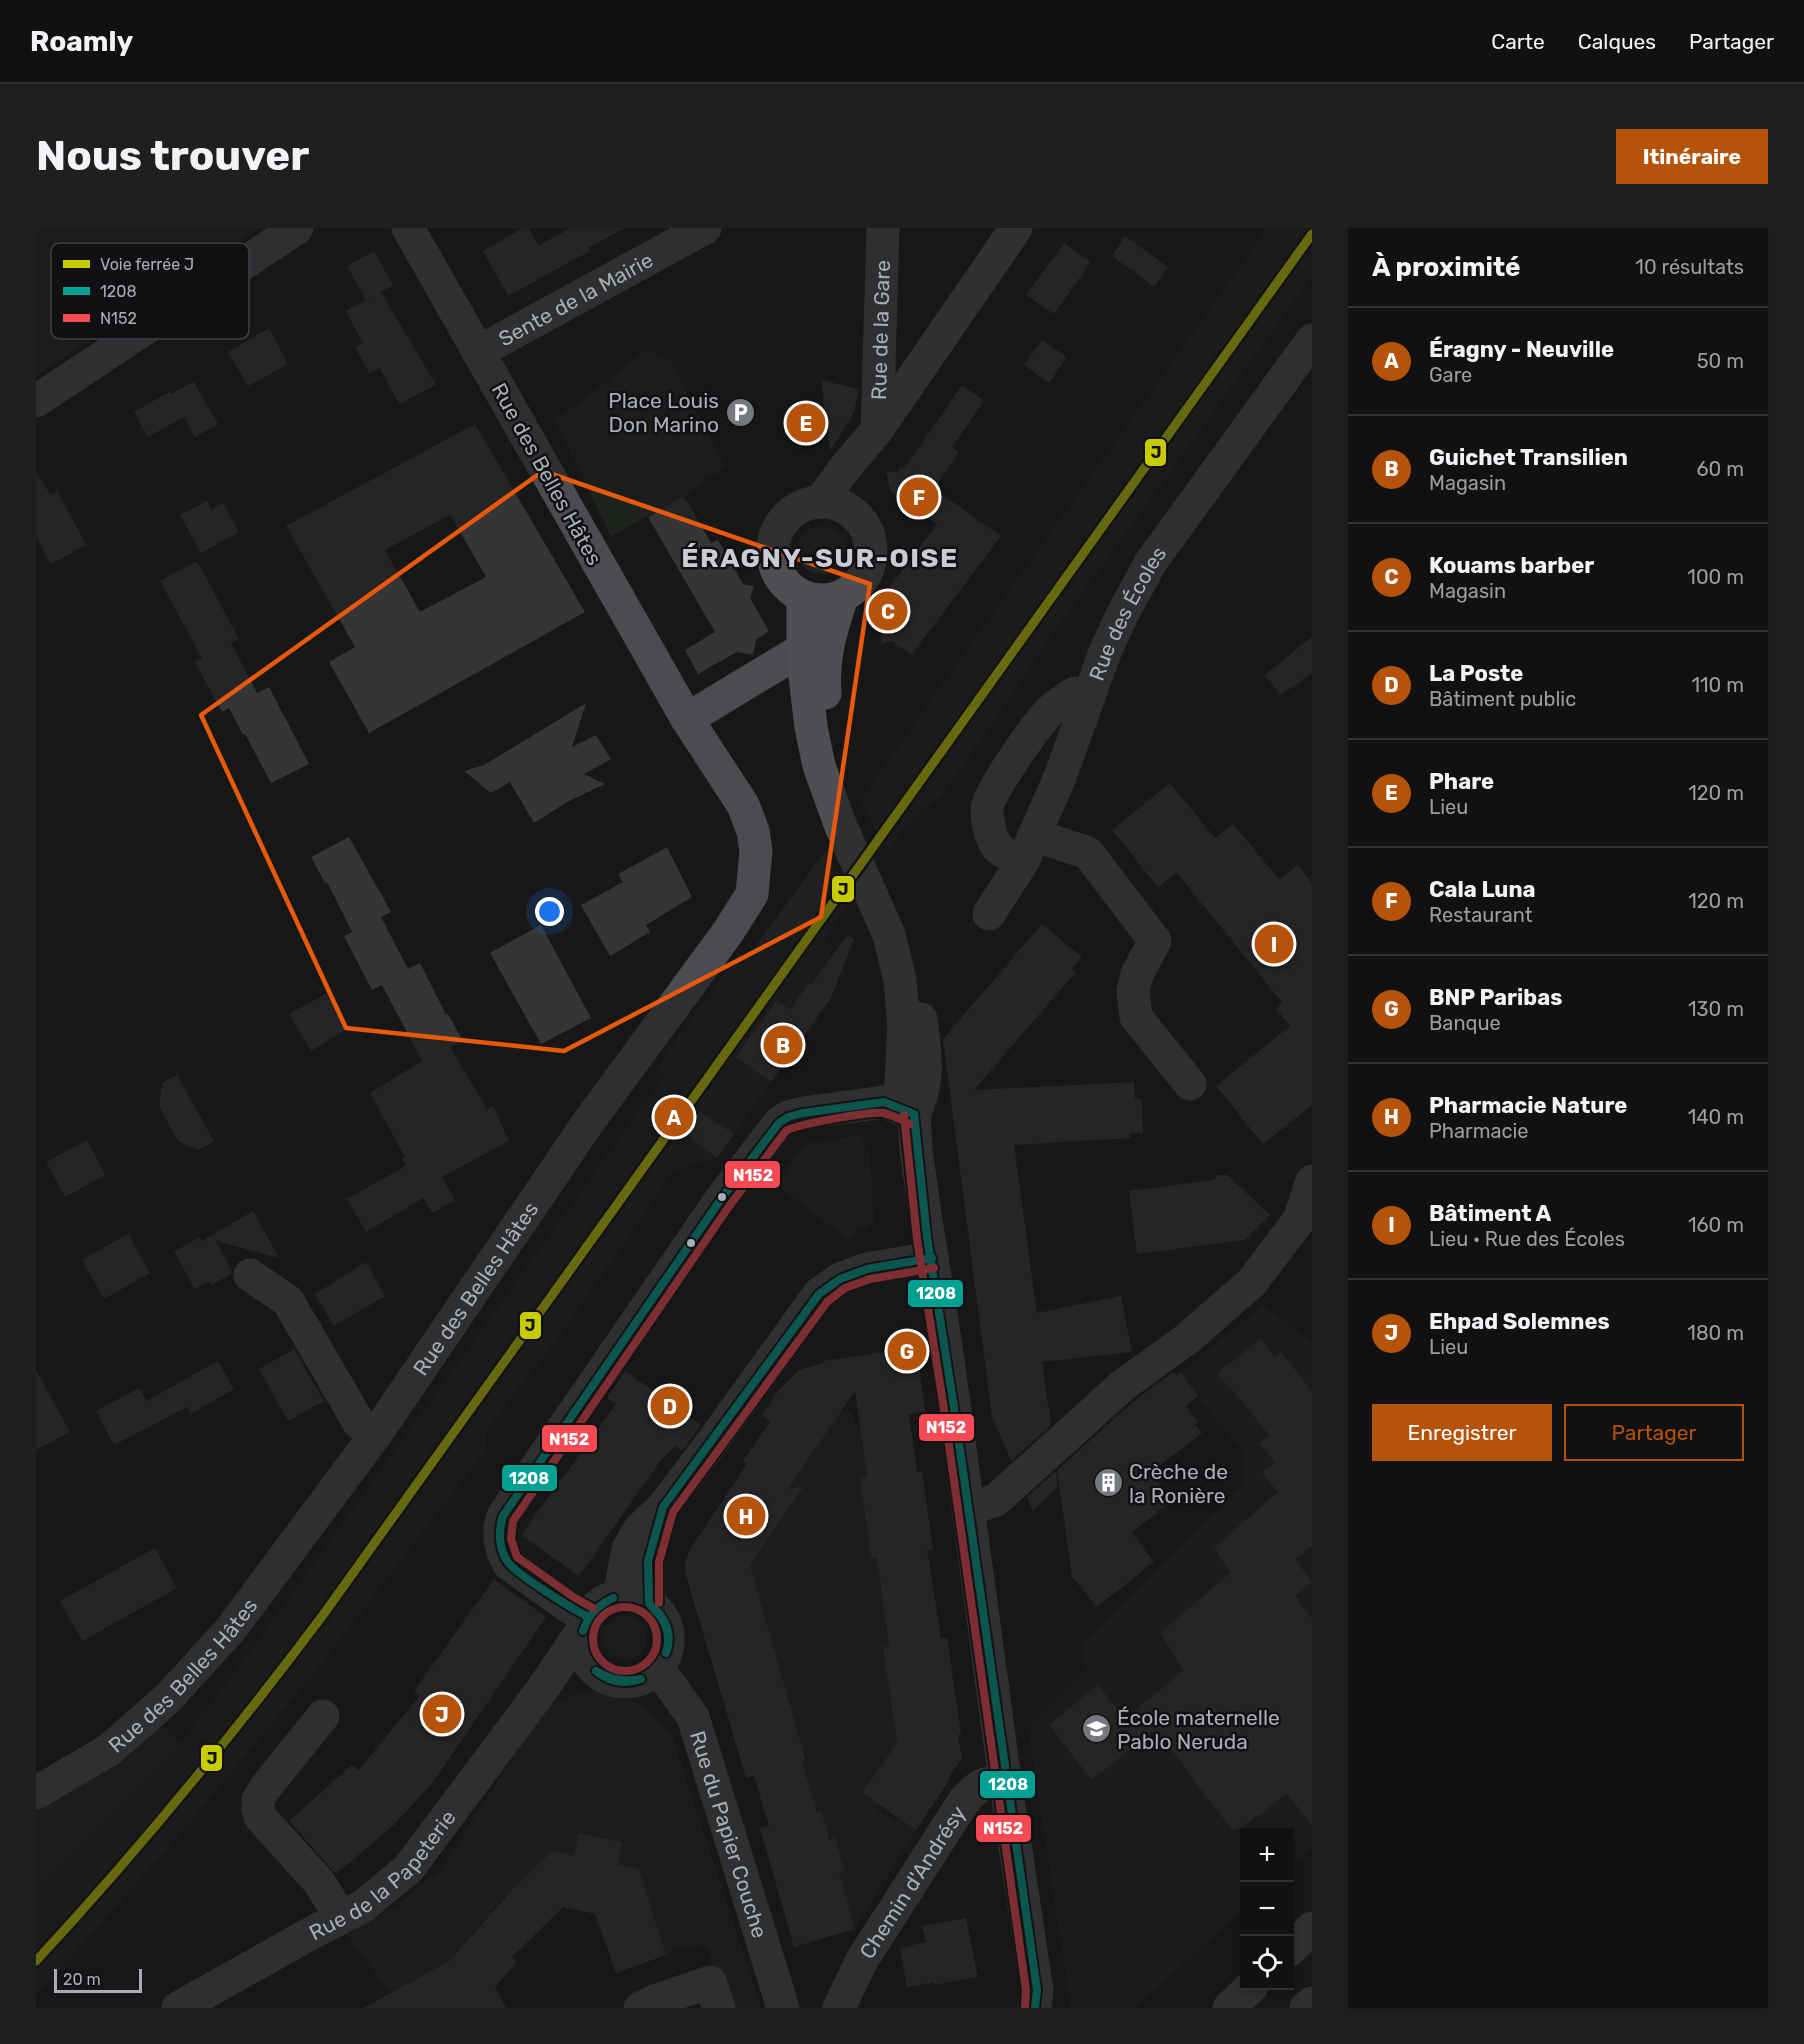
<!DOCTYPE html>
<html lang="fr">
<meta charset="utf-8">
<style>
:root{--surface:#111;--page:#1e1f1f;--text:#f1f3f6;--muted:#9c9d9f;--line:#303131;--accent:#b45309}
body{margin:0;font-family:Rubik,sans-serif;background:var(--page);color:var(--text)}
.controls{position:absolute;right:18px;bottom:18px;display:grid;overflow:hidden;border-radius:0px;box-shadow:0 3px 9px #0003}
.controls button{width:54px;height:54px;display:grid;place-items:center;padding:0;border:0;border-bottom:2px solid var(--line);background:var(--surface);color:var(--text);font:30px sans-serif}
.scale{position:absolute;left:18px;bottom:15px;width:88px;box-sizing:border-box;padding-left:6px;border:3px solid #a8adb8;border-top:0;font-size:16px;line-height:21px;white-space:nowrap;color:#a8adb8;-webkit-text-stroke:4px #111113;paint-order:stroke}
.you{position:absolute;left:514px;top:684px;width:21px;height:21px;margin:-15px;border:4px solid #fff;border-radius:50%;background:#1a73e8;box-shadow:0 0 0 9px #1a73e833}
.badge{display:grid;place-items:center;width:39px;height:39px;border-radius:50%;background:var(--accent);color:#fff;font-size:20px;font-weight:700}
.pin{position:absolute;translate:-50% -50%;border:3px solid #fff;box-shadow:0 2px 6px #0006}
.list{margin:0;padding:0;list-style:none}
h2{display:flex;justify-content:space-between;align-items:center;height:78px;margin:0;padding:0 24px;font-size:26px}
h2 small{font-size:20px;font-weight:400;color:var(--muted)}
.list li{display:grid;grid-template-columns:39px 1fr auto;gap:18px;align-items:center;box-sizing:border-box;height:108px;padding:0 24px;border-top:2px solid var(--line)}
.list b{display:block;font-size:22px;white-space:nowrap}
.list p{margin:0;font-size:20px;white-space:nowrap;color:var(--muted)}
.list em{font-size:20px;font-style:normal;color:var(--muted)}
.actions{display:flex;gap:12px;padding:18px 24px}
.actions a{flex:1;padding:14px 0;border:2px solid var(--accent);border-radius:0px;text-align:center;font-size:21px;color:var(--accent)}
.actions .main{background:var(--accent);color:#fff}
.icon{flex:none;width:33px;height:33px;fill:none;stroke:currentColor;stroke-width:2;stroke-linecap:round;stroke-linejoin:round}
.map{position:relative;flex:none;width:1276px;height:1780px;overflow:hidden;border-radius:0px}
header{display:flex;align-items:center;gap:36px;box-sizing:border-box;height:84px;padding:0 30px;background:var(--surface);border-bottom:2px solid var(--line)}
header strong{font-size:28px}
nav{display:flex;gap:33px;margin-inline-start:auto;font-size:21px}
.intro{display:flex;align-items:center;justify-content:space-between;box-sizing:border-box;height:144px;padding:0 36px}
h1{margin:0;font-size:42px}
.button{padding:15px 27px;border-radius:0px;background:var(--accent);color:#fff;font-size:21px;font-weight:700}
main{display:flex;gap:36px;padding:0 36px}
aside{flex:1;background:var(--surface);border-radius:0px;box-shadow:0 3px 9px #0003}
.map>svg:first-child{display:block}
.built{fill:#212123}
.green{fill:#1d241e}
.building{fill:#353536;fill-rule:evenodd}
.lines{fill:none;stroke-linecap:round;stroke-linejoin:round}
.minor{stroke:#4b4c50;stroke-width:33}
.major{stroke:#4d4f52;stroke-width:33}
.bus-1-casing{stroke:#111113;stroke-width:12}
.bus-2-casing{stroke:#111113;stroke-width:12}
.bus-1{stroke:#00a092;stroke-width:8}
.bus-2{stroke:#f54953;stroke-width:8}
.rail-1-casing{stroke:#111113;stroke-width:14}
.rail-1{stroke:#c6cc00;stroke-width:9}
.marked{fill:none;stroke:#e8590c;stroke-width:4.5;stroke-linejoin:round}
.bus-dot{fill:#a8adb8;stroke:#111113;stroke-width:2}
.labels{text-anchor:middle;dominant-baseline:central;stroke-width:5;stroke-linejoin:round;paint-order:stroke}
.street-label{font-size:21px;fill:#a8adb8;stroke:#111113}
.poi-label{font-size:21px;fill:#a8adb8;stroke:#111113;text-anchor:start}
.district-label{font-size:27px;font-weight:bold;letter-spacing:1.5px;fill:#c9ccd4;stroke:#111113}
.key{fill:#111113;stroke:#3e4045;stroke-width:1.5}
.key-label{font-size:16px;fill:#a8adb8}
.line-badge{stroke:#111113;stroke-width:2}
.badge-label{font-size:16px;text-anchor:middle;font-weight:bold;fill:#fff}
.pale-badge-label{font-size:16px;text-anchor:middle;font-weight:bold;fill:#111}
</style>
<header>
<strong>Roamly</strong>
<nav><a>Carte</a><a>Calques</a><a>Partager</a></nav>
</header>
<div class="intro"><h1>Nous trouver</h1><a class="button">Itinéraire</a></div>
<main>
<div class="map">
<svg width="1276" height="1780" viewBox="0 0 1276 1780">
<rect width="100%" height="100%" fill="#171717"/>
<path class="built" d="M1232 0H1276V48L1010 415 909 564 875 592 850 624 824 572Z
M790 622 814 674 789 712 796 718 793 732 806 742 795 770 681 930 638 942 533 1095 449 1204 451 1220 290 1430 132 1620 20 1746 0 1766V1663L144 1515 219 1417 629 847 620 840 703 726 711 730Z
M1227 1077 1276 1113V1620L1254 1641V1604H1208V1681L1098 1780H1035L992 1500 1049 1443 1046 1417 1208 1256V1224L1161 1169 1144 1144Z"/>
<path class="green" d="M0 0H223L0 149Z
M611 121 634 133 689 239 648 268 575 308 518 191 539 178Z
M762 322a24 24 0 1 1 48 0a24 24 0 1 1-48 0Z
M825 907 834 927 838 994 812 1011 741 957 753 937 772 915Z
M816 1183 818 1196H823L831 1249 824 1250 835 1330 841 1329 844 1355 895 1349 902 1383 849 1391 853 1418 847 1419 861 1515 827 1565 843 1577 841 1582 859 1594 862 1590 880 1602 819 1701 803 1644 809 1642 799 1608 792 1609 785 1583 781 1584 766 1534 771 1532 714 1337 764 1264 754 1258 804 1185Z
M567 1410a22 22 0 1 1 44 0a22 22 0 1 1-44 0Z
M555 1460 601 1474 636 1507 725 1780H693L671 1718 642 1722 630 1727 603 1641 581 1637 586 1614 544 1605 538 1628 515 1624 469 1668 412 1734 354 1765 311 1707 362 1676 405 1641 502 1491 524 1471Z
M124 1496 144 1515 0 1663V1582L54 1551Z"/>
<path class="building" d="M487 0H492L503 17 535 0H588L552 20 554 23 472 68 447 23Z
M1089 8 1132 39 1118 59 1076 28Z
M1028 15 1055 34 1018 86 990 67Z
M338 23 357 57 345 64 400 157 363 176 344 140 333 145 319 119 327 115 310 83 338 67 330 72 311 38Z
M233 100 252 136 212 158 192 124Z
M1006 112 1031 129 1013 155 988 137Z
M785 152 823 161 818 184 794 223Z
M158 154 182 196 159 209 148 189 112 209 98 184 133 164 135 166Z
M926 157 948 173 916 219 923 224 898 261 965 308 875 427 856 413 845 416V405L829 392 901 296 855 264 850 244H862L865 239 868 241Z
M439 196 549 384 333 505 293 434 319 419 250 298ZM414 287 450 349 384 384 349 322Z
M0 245 15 267 22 264 50 317 15 336 0 309Z
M648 268 675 315 682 312 707 356 718 358 714 370 733 403 720 412 717 427 701 424 662 446 649 422 679 404 612 289Z
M171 273 176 282 187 275 203 304 165 325 144 287Z
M161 333 203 411 195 415 221 465 233 459 273 536 235 555 209 506 207 507 193 480 186 484 159 434 166 430 124 353Z
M1276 409V445L1245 467 1228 447Z
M550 475 536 519 560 507 575 531 548 546 569 556 531 574 498 595 474 554 455 565 428 543 448 537Z
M1134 555 1179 610 1197 596 1243 651 1262 637 1276 655V877L1227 916 1180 858 1254 798 1240 780 1246 774 1141 645 1122 659 1076 602Z
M313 609 355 684 345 689 372 741 384 735 410 787 412 786 427 813 414 819 451 881 457 878 473 913 406 949 419 972 396 985 387 970 330 1004 311 971 370 938 366 931 369 929 334 865 386 833 346 757 336 762 308 708 316 704 291 654 289 655 275 629Z
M631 619 656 669 610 697 614 704 574 728 545 677 587 654 582 646Z
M1006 696 1046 729 1035 741 1039 745 938 862 1098 854 1099 871H1106L1107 905 1094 906V910L978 917 1001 1085 1085 1068 1096 1124 1006 1134 1015 1197 975 1233 956 1189 907 811Z
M505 697 555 790 505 816 454 725Z
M811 707 818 711 795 770 735 854 700 829 741 772 754 782 773 755 775 757Z
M291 765 311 801 275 823 253 786Z
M141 847 178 913 162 922 142 913 123 878 126 855Z
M662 883 698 906 681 930 647 904Z
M51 912 69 947 29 969 10 934Z
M1182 947H1191L1234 987 1209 1012 1101 1026 1093 963 1178 952Z
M217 983 243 1030 180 1013 196 1043 195 1046 176 1057 173 1053 159 1061 138 1024 163 1009 166 1013Z
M92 1006 114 1045 68 1071 46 1032Z
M330 1034 349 1068 298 1098 279 1066Z
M1225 1111 1239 1129 1244 1124 1248 1128 1276 1163V1318L1259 1331 1276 1354 1259 1368 1276 1391V1598L1251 1565 1223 1588 1220 1587 1206 1601 1204 1600 1198 1604 1166 1563 1139 1526 1135 1522 1133 1524 1117 1503 1056 1552 1013 1497 1062 1457 1089 1491 1148 1442 1124 1405 1195 1344 1181 1326 1182 1325 1178 1320 1242 1264 1226 1245 1239 1234 1223 1215 1233 1207 1201 1167 1180 1146Z
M881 1119 889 1184 873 1186 881 1244 886 1243 897 1322H891L905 1410 911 1409 925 1506 922 1507 926 1531 912 1550 914 1551 880 1602 826 1565 861 1515 847 1419 853 1418 841 1329 835 1330 824 1250 831 1249 819 1163 752 1261 768 1258 714 1337 768 1525 770 1533 766 1534 781 1584 785 1583 794 1613 798 1606 809 1643 803 1644 819 1701 758 1719 724 1600 733 1598 718 1548 710 1550 649 1344V1333L653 1323 711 1236 707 1233 734 1194 726 1187 742 1163 761 1144 769 1140 788 1135 787 1133Z
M258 1121 288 1173 252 1193 223 1141Z
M182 1133 198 1161 155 1186 151 1179 78 1217 60 1183 103 1160 110 1173Z
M0 1142 34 1204 0 1222Z
M589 1143 665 1197 646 1223 640 1218 625 1232 543 1348 485 1307 580 1176 571 1170Z
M1137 1144 1141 1148 1144 1144 1162 1168 1150 1178 1162 1194 1159 1196 1166 1205 1114 1245 1136 1272 1096 1305 1118 1334 1061 1379 1036 1349 1021 1242 1098 1173Z
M1020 1243 1022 1258 997 1283 991 1269Z
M119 1320 141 1360 46 1413 24 1373Z
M458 1351 510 1389 397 1554 358 1597 300 1646 253 1593 316 1537 323 1542 384 1467 378 1463Z
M543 1605 586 1614 581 1637 603 1641 630 1727 580 1745 559 1686 527 1679 476 1729 481 1734 459 1759 470 1780H327L412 1734 470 1669 469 1668 516 1623 538 1628Z
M930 1690 942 1749 898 1757V1754L871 1759 864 1720 890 1714 886 1698Z"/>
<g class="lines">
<g class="minor">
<path id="s1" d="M442 124 669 0"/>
<path d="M0 173 261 0"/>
<path id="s2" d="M841 202 847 0"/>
<path d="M651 491 767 421"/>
<path d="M998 607 1052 625 1119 713 1101 746 1097 763 1100 789 1154 856"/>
<path d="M987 633C978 629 965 625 960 617 954 609 951 590 951 581 953 563 999 499 1013 484 1021 476 1029 471 1039 465L1053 469"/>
<path id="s3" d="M953 686 987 633 1024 549 1069 424 1087 385 1115 334 1276 112"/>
<path d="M214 1047 252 1073 323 1195 340 1206"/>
<path d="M933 1281 960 1272 1086 1158 1152 1110 1216 1054 1263 992 1276 953"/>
<circle cx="589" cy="1411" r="43"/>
<path d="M583 1369 592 1321 603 1302 627 1279 671 1221 783 1066 804 1051 831 1041 896 1030"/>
<path d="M613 1375 612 1333 622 1295"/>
<path d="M552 1389 533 1379 473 1336C464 1321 461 1304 467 1288L685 971 743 895 752 889 767 885 848 874 878 886"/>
<path id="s4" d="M622 1440 657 1489 747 1780"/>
<path d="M287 1488 229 1560 222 1572V1582L225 1590 283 1654 305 1690"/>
<path id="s5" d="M0 1565 73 1522 132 1470 194 1402 340 1206 551 896 692 704 716 666 720 623 717 603 707 577 651 491 372 0"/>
<path id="s6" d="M142 1780 270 1708 326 1679 372 1641 505 1463 547 1401"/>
<path d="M604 1780 621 1772 674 1754 683 1780"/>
<path id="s7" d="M803 1780 826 1732 928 1573C942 1556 948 1555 969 1552"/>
</g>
<path class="major" d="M737 323a49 49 0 1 1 98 0a49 49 0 1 1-98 0Z
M784 274 808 241 841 202 980 0
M767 369V421L769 448 775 499 783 538 804 596 853 707 864 752 868 797 865 855 878 886 880 922 889 986 911 1125 969 1552 1001 1762 999 1780
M789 465C786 429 795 402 806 369
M878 886C895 852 889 827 885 791
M1254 1722 1276 1700
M1193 1780 1216 1758
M1270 1780 1276 1775"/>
<defs>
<path id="bus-1" d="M878 886 891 1009 917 1173 1001 1762 999 1780
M613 1375 612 1333 627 1279 783 1066 804 1051 831 1041 896 1030
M615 1378C630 1389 637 1407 630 1425
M615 1378C629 1391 636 1407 630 1425
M552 1389C537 1381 479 1346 471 1333 463 1320 462 1303 467 1288L685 971 743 895 752 889 767 885 848 874 878 886
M547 1403C553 1386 561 1378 577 1370
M547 1403C553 1386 561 1378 577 1370
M560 1443C576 1452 587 1454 605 1451
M560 1443C573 1454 588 1457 605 1451"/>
<path id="bus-2" d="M868 887 881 1011 907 1175 990 1762 989 1779
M623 1375V1334L637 1284 791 1074 809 1060 834 1051 898 1040
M557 1411a32 32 0 1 1 64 0a32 32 0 1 1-64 0Z
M557 1380 539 1370 481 1329 475 1311 477 1293 694 977 750 903C760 896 836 883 848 885 856 887 866 892 874 896"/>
</defs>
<use href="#bus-1" class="bus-1-casing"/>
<use href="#bus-2" class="bus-2-casing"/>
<use href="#bus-1" class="bus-1"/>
<use href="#bus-2" class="bus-2"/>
<defs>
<path id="rail-1" d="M0 1733C102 1623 197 1507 287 1387L1276 6"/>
</defs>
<use href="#rail-1" class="rail-1-casing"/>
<use href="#rail-1" class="rail-1"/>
</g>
<path d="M0 0H1276V1780H0ZM507 243 834 356 785 689 528 823 310 800 165 487Z" fill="#171717" fill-opacity=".55" fill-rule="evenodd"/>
<path class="marked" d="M507 243 834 356 785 689 528 823 310 800 165 487Z"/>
<defs>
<symbol id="parking-disc" viewBox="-11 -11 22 22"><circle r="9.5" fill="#757880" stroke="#111113"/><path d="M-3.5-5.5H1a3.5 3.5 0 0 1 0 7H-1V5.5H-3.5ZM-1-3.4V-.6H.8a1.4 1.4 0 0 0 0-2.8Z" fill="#fff"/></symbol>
<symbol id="building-disc" viewBox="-11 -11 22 22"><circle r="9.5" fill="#757880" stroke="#111113"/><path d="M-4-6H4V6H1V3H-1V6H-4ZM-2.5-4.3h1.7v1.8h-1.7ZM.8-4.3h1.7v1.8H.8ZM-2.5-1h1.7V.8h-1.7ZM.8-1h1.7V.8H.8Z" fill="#fff"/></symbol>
<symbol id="school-disc" viewBox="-11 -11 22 22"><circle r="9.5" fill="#757880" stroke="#111113"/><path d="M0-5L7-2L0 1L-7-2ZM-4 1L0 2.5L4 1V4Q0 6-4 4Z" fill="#fff"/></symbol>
</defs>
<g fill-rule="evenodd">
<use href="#parking-disc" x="688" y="168" width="33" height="33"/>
<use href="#building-disc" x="1056" y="1238" width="33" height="33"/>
<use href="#school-disc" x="1044" y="1484" width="33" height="33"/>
</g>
<g class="bus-dot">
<circle cx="686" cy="969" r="5"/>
<circle cx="655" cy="1015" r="5"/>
</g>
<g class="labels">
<g class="street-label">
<text stroke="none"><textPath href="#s1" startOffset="111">Sente de la Mairie</textPath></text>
<text stroke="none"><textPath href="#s2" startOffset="100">Rue de la Gare</textPath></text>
<text transform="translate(511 246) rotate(61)">Rue des Belles Hâtes</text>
<text stroke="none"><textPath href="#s3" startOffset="332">Rue des Écoles</textPath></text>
<text stroke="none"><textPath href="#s5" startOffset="676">Rue des Belles Hâtes</textPath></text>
<text stroke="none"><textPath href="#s5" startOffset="190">Rue des Belles Hâtes</textPath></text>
<text stroke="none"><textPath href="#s4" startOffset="183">Rue du Papier Couche</textPath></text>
<text stroke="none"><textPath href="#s6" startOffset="246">Rue de la Papeterie</textPath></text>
<text stroke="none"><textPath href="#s7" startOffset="146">Chemin d'Andrésy</textPath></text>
</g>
<g class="poi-label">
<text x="683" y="172" text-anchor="end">Place Louis<tspan x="683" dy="24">Don Marino</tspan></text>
<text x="1093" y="1243">Crèche de<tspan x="1093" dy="24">la Ronière</tspan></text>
<text x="1081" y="1489">École maternelle<tspan x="1081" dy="24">Pablo Neruda</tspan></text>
</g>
<g class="district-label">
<text x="784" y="330">ÉRAGNY-SUR-OISE</text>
</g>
</g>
<rect x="15" y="15" width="198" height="96" rx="9" class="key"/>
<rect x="27" y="32" width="27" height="8" fill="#c6cc00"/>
<rect x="27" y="59" width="27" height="8" fill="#00a092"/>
<rect x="27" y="86" width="27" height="8" fill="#f54953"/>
<g class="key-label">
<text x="64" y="42">Voie ferrée J</text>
<text x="64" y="69">1208</text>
<text x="64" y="96">N152</text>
</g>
<g class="line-badge">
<rect x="1108" y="210" width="23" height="29" rx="6" fill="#c6cc00"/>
<rect x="795" y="647" width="24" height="28" rx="6" fill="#c6cc00"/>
<rect x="688" y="932" width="57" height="29" rx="6" fill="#f54953"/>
<rect x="871" y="1051" width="57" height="29" rx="6" fill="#00a092"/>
<rect x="483" y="1083" width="23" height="29" rx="6" fill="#c6cc00"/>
<rect x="882" y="1185" width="57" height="29" rx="6" fill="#f54953"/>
<rect x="505" y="1196" width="57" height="29" rx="6" fill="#f54953"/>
<rect x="465" y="1236" width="57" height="28" rx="6" fill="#00a092"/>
<rect x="164" y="1516" width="23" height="28" rx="6" fill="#c6cc00"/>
<rect x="943" y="1542" width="57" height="29" rx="6" fill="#00a092"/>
<rect x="939" y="1586" width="57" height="29" rx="6" fill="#f54953"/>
</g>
<g class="badge-label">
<text x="717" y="953">N152</text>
<text x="900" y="1071">1208</text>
<text x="910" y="1205">N152</text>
<text x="533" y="1217">N152</text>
<text x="493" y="1256">1208</text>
<text x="972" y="1562">1208</text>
<text x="967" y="1606">N152</text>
</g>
<g class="pale-badge-label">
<text x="1120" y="230">J</text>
<text x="807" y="667">J</text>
<text x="494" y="1103">J</text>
<text x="176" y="1536">J</text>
</g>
</svg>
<div class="controls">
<button>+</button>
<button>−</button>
<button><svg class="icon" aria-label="locate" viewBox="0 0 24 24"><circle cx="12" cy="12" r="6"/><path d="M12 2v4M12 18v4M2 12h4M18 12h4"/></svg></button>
</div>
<div class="scale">20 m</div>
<div class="you"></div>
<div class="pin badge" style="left:638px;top:889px">A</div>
<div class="pin badge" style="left:747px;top:817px">B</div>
<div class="pin badge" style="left:852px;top:383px">C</div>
<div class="pin badge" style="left:634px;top:1178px">D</div>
<div class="pin badge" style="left:770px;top:195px">E</div>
<div class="pin badge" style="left:883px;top:269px">F</div>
<div class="pin badge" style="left:871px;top:1123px">G</div>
<div class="pin badge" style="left:710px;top:1288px">H</div>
<div class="pin badge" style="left:1238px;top:716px">I</div>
<div class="pin badge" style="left:406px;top:1486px">J</div>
</div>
<aside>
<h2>À proximité<small>10 résultats</small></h2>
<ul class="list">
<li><span class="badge">A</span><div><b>Éragny - Neuville</b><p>Gare</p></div><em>50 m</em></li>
<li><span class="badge">B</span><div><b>Guichet Transilien</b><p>Magasin</p></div><em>60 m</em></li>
<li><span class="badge">C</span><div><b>Kouams barber</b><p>Magasin</p></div><em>100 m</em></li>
<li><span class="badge">D</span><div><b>La Poste</b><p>Bâtiment public</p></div><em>110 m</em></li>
<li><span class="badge">E</span><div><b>Phare</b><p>Lieu</p></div><em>120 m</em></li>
<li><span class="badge">F</span><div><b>Cala Luna</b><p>Restaurant</p></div><em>120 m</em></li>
<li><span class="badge">G</span><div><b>BNP Paribas</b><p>Banque</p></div><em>130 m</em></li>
<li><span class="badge">H</span><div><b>Pharmacie Nature</b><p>Pharmacie</p></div><em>140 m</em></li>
<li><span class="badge">I</span><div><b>Bâtiment A</b><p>Lieu · Rue des Écoles</p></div><em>160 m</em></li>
<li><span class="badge">J</span><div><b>Ehpad Solemnes</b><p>Lieu</p></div><em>180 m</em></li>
</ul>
<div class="actions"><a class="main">Enregistrer</a><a>Partager</a></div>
</aside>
</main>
